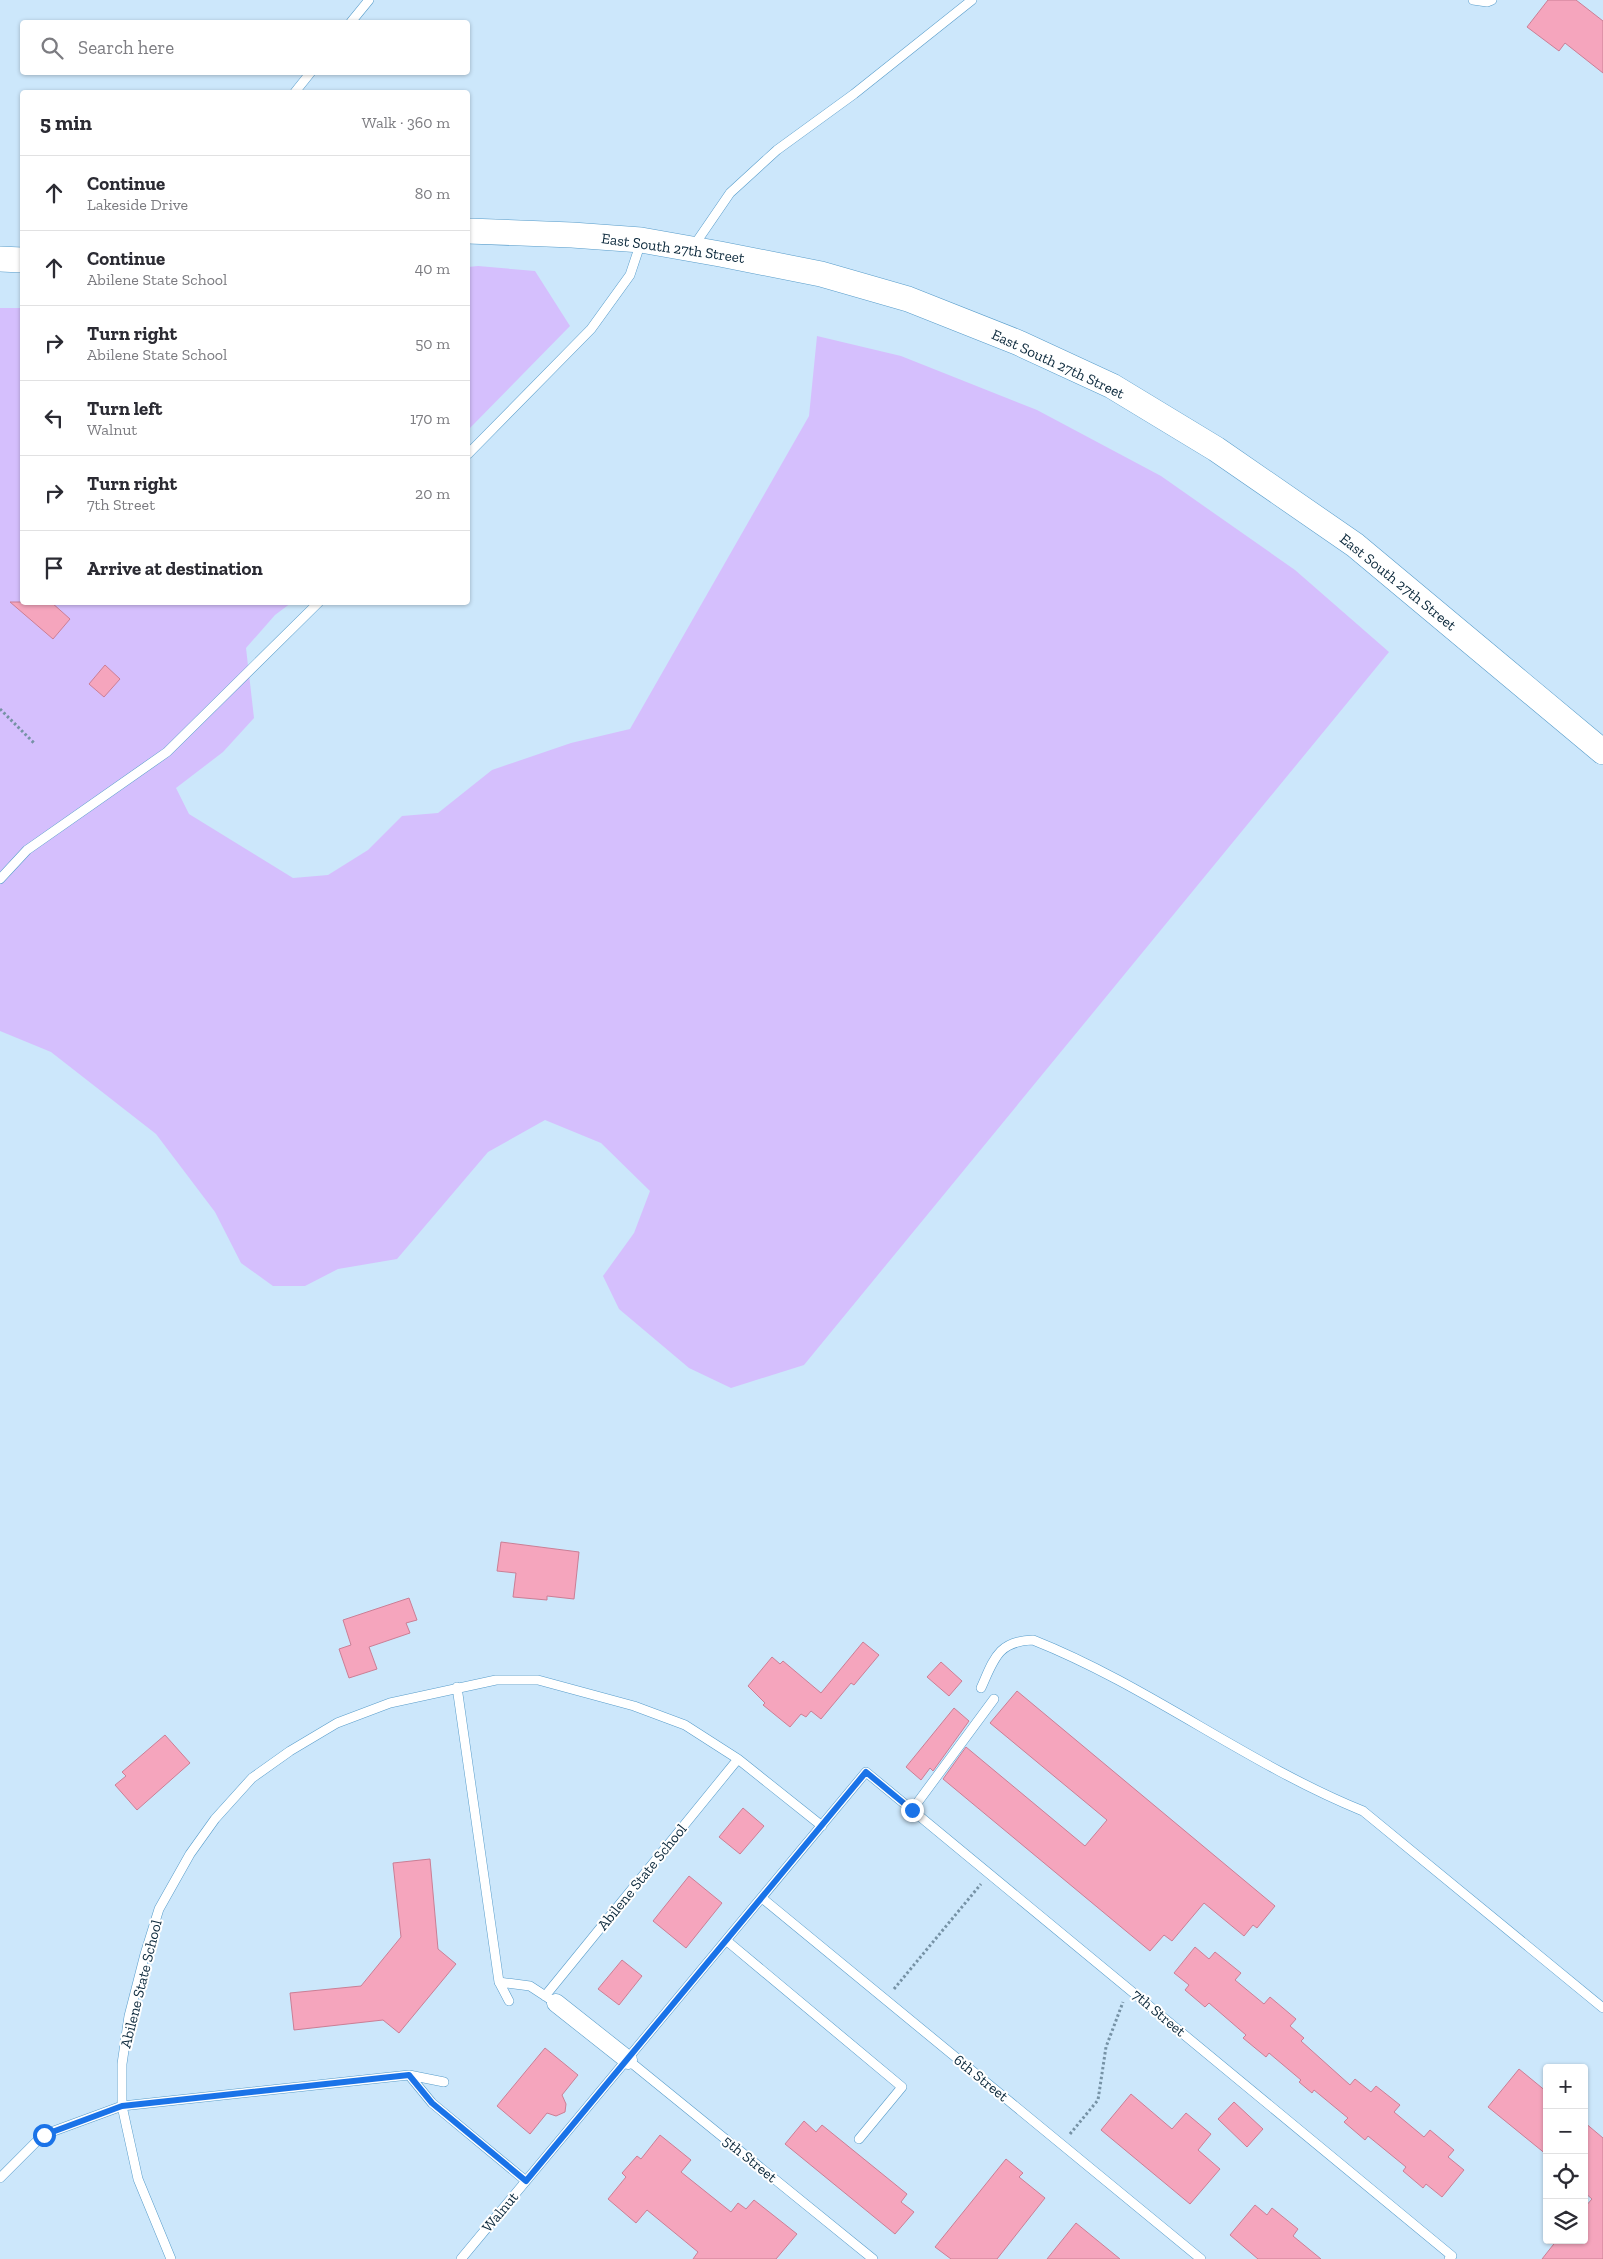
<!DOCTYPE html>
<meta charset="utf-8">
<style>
:root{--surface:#fff;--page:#f2f2f3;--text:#2b2b33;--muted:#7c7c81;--line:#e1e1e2}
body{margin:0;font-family:"Zilla Slab",serif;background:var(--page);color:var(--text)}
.controls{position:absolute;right:15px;bottom:15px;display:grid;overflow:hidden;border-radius:5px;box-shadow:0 1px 4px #0004}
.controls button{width:45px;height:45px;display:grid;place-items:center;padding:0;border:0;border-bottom:1px solid var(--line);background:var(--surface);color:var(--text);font:25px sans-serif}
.stop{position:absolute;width:15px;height:15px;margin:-11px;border:4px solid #1a73e8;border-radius:50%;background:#fff}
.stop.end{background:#1a73e8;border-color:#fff;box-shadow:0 1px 5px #0008}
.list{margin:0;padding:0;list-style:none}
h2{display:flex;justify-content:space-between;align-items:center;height:65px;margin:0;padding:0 20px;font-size:21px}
h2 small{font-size:16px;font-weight:400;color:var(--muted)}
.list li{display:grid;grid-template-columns:32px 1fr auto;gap:15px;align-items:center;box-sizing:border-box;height:75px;padding:0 20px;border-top:1px solid var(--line)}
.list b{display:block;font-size:19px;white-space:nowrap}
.list p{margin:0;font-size:16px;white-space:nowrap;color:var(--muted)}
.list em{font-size:16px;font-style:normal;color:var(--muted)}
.icon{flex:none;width:28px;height:28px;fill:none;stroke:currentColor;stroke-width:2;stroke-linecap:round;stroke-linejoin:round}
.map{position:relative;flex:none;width:1603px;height:2259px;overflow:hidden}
.search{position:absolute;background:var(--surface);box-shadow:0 1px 4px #0004;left:20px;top:20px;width:450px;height:55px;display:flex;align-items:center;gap:12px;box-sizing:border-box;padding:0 18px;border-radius:5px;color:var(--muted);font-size:19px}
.panel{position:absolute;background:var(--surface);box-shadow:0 1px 4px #0004;left:20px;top:90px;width:450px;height:515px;border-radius:5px}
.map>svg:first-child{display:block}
.green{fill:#d5bffd}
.building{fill:#f5a5bd;stroke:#cb7e95}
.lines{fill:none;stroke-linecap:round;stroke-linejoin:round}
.lane-casing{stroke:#579cca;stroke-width:10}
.street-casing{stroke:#579cca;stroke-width:19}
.secondary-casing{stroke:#579cca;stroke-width:26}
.path{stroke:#7692a5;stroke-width:3;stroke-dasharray:2.5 2.5;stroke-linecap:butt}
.lane{stroke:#fff;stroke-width:9}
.street{stroke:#fff;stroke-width:18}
.secondary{stroke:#fff;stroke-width:25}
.route{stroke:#1a73e8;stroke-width:6}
.labels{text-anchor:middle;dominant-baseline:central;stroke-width:4;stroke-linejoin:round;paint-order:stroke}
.street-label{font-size:15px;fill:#0b283b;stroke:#fff}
</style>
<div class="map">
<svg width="1603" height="2259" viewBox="0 0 1603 2259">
<rect width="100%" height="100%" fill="#cce7fb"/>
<path class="green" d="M478 266 535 271 570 326 468 430V267Z
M0 308H22V602L291 603 275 615 246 648 254 718 223 752 176 788 189 814 293 878 328 875 368 850 402 816 438 813 492 770 571 743 630 729 809 416 817 336 901 356 1037 410 1161 476 1295 570 1389 652 804 1365 731 1388 689 1368 619 1309 603 1276 634 1233 650 1191 601 1143 545 1120 488 1152 397 1259 338 1269 305 1286H273L241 1263 215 1212 156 1134 51 1052 0 1031Z"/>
<path class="building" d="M1548 0H1576L1603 21V73L1565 43 1559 51 1527 27Z
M10 602H51L70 619 53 639Z
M105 665 120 679 104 697 89 684Z
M501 1542 579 1552 574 1599 547 1596V1600L513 1597 516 1573 497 1571Z
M409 1598 417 1620 406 1623 410 1633 369 1647 377 1669 349 1678 339 1649 351 1645 343 1620Z
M863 1642 879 1655 854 1685 851 1683 821 1719 811 1711 806 1717 801 1714 790 1727 763 1705 765 1703 748 1686 772 1657 780 1664 783 1661 821 1693Z
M941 1662 962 1681 949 1696 927 1677Z
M1017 1691 1275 1906 1257 1928 1253 1925 1244 1936 1204 1903 1172 1941 1164 1935 1150 1951 943 1779 966 1747 1085 1846 1107 1820 990 1723Z
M954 1708 969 1721 933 1771 930 1768 921 1780 906 1767Z
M165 1735 190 1763 137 1810 115 1785 126 1776 122 1772Z
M743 1808 764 1826 740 1854 719 1837Z
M430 1859 438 1949 456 1964 399 2033 383 2020 294 2030 290 1993 361 1986 401 1937 393 1863Z
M689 1876 722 1903 686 1948 653 1921Z
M1195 1947 1209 1959 1215 1952 1241 1973 1235 1980 1264 2004 1270 1997 1296 2019 1290 2026 1304 2038 1301 2041 1350 2085 1355 2079 1371 2092 1376 2086 1400 2105 1394 2112 1424 2137 1430 2130 1454 2150 1448 2157 1464 2170 1442 2197 1426 2184 1423 2188 1403 2171 1406 2167 1368 2136 1365 2140 1344 2122 1348 2118 1314 2090 1312 2093 1299 2082 1301 2080 1269 2053 1266 2057 1243 2038 1246 2035 1209 2003 1205 2007 1185 1990 1189 1985 1174 1973Z
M622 1960 642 1976 619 2005 598 1989Z
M545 2048 578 2075 562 2095 566 2104 565 2112 556 2116 547 2113 530 2134 497 2106Z
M1519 2069 1547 2092V2155L1488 2107Z
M1131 2094 1172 2129 1186 2113 1211 2134 1198 2150 1220 2169 1190 2204 1101 2130Z
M1234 2102 1263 2129 1247 2147 1218 2119Z
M804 2121 816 2132 822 2125 907 2194 901 2202 914 2212 895 2234 785 2144Z
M1584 2122 1603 2138V2259H1542L1557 2240H1584V2208L1592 2199 1584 2192Z
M660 2135 691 2160 681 2172 731 2212 738 2203 746 2209 754 2200 797 2234 776 2259H693L698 2252 647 2210 636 2223 608 2199 626 2177 622 2173 637 2156 641 2159Z
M1006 2159 1023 2173 1019 2177 1045 2198 997 2259H951L935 2247Z
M1255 2205 1267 2215 1272 2208 1298 2229 1293 2236 1321 2259H1258L1230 2235Z
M1076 2223 1120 2259H1047Z"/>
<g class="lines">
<defs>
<path id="lane" d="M1473 0 1487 2 1492 0
M351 22 369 0
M295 92 311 72
M693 247 730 193 777 150 854 94 972 0
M468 454 591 329 630 275 641 242
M0 879 27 850 167 752 319 602
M457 1687 499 1982 530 1986 556 2003
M981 1688C994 1659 998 1641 1033 1640 1149 1686 1247 1764 1363 1811L1603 2008
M912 1810 994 1699
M762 1898 1201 2259
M727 1941 902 2087 859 2139
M499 1982 509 2001
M545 1996 738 1759
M628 2060 873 2259
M409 2075 444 2082
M0 2178 43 2135 122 2106 409 2075 432 2103 526 2181
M171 2259 138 2179 122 2106V2064L129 2016 145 1954 159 1909 190 1854 215 1819 252 1778 290 1751 337 1723 390 1703 496 1680H538L634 1706 685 1725 738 1759 822 1826
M461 2259 866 1772 1452 2256 1449 2259"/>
<path id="street" d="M556 2003 628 2060"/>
<path id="secondary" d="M468 231 572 235 641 240 720 254 821 274 908 299 1019 343 1112 386 1216 449 1355 545 1603 752
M0 259 22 260"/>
</defs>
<use href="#lane" class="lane-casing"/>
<use href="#street" class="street-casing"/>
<use href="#secondary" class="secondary-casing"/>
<path class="path" d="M0 709 34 743
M894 1989 981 1884
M1070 2134 1098 2100 1106 2047 1123 2002"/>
<use href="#lane" class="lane"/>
<use href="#street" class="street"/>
<use href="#secondary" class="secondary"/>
</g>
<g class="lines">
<path class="route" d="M44 2135 122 2106 409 2075 432 2103 526 2181 866 1772 912 1810"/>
</g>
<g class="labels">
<g class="street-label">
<text transform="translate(673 248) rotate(8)">East South 27th Street</text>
<text transform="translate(1058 364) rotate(25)">East South 27th Street</text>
<text transform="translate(1398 582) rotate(39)">East South 27th Street</text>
<text transform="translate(642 1877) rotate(-51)">Abilene State School</text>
<text transform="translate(141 1984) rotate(-76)">Abilene State School</text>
<text transform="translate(1159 2013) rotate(40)">7th Street</text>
<text transform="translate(981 2078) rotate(39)">6th Street</text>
<text transform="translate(750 2159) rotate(39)">5th Street</text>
<text transform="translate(500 2212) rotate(-50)">Walnut</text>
</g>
</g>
</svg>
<div class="controls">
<button>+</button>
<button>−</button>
<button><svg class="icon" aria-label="locate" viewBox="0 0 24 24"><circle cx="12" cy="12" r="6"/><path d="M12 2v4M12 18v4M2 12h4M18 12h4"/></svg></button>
<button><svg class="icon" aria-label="layers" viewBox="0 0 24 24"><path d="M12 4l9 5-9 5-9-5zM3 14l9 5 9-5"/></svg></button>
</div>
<div class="stop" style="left:44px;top:2135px"></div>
<div class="stop end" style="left:912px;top:1810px"></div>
<div class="search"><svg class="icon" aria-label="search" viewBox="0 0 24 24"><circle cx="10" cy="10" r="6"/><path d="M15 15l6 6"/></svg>Search here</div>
<section class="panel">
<h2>5 min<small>Walk · 360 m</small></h2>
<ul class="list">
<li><svg class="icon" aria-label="ahead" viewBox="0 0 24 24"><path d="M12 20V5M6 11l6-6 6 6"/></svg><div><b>Continue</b><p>Lakeside Drive</p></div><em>80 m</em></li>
<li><svg class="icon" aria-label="ahead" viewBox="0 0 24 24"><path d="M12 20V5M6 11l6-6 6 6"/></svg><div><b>Continue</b><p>Abilene State School</p></div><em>40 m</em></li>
<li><svg class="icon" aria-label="right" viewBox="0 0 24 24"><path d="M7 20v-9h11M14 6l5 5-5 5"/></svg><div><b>Turn right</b><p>Abilene State School</p></div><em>50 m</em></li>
<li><svg class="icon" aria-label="left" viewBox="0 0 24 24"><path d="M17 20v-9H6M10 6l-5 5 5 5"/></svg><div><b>Turn left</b><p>Walnut</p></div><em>170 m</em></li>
<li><svg class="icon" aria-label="right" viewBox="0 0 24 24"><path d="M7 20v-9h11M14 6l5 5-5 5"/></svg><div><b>Turn right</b><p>7th Street</p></div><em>20 m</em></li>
<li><svg class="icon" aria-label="arrive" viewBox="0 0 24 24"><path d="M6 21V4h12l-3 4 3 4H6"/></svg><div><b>Arrive at destination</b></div></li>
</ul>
</section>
</div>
